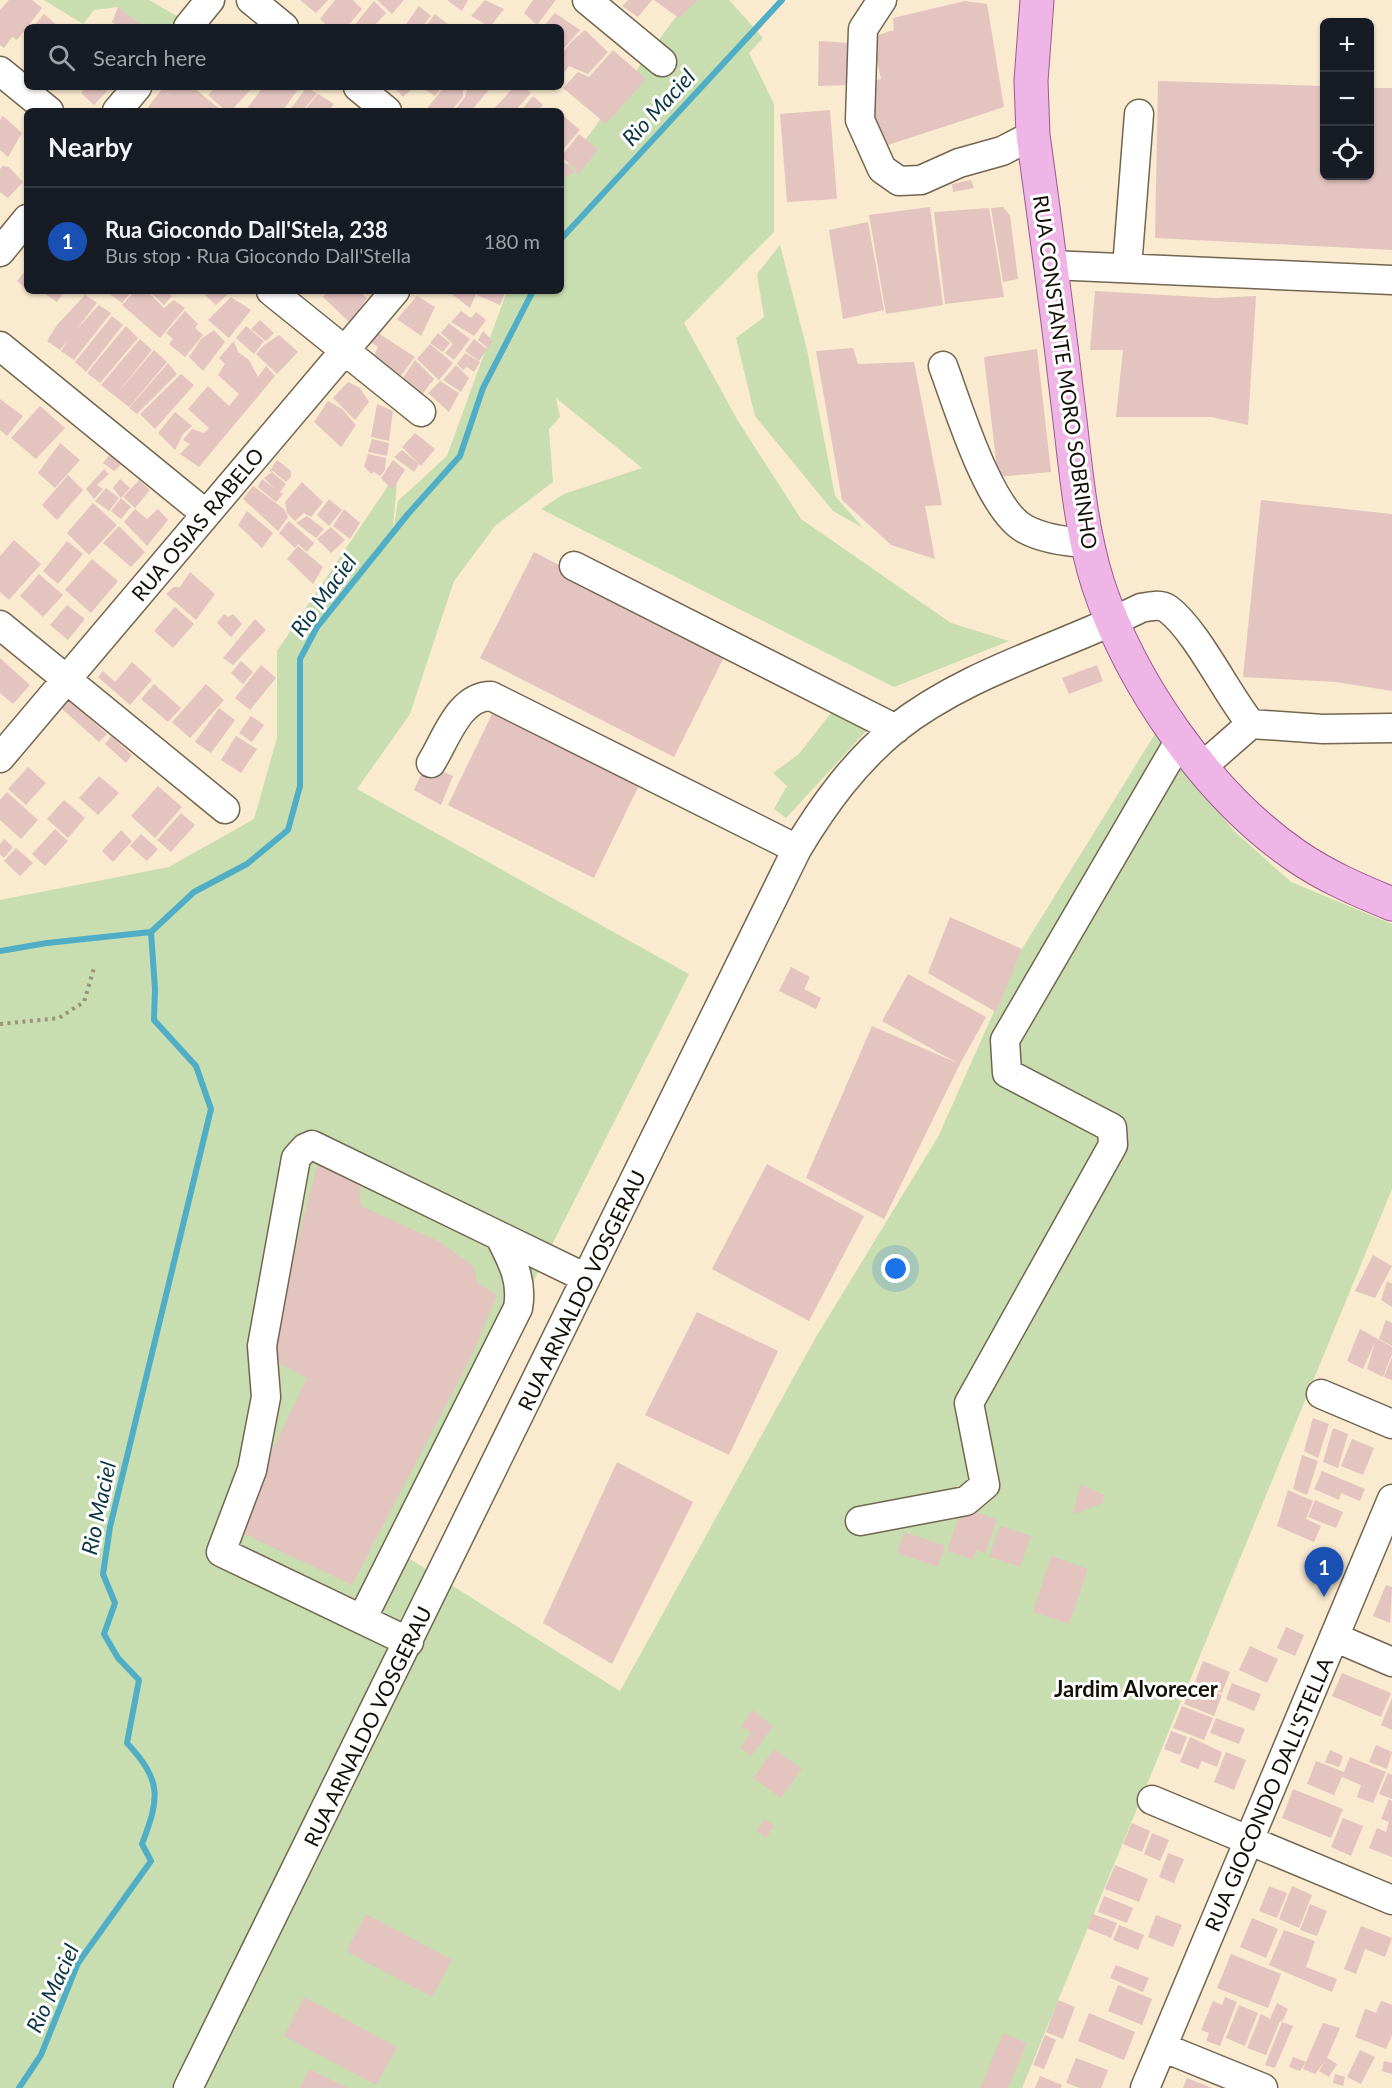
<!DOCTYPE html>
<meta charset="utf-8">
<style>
:root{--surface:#171b24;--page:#20242c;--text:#f1f3f6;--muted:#9ea1a6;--line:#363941;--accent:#db2777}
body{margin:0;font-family:Lato,sans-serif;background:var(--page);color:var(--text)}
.controls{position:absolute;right:18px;top:18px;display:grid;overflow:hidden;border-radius:9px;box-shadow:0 2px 4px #0004}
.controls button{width:54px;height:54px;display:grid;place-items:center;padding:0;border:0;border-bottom:2px solid var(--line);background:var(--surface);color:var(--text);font:30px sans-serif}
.you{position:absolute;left:896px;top:1269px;width:21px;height:21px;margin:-15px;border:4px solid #fff;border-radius:50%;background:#1a73e8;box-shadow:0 0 0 9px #1a73e833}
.badge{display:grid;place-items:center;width:39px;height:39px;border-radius:50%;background:var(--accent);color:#fff;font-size:20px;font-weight:700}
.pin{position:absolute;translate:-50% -50px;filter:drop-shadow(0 2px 3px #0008)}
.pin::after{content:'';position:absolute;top:32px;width:21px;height:18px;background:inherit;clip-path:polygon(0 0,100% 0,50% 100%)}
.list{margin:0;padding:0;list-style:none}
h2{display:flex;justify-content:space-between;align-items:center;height:78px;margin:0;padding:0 24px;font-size:26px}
h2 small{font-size:20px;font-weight:400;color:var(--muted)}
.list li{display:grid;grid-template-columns:39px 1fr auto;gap:18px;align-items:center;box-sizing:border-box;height:108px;padding:0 24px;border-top:2px solid var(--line)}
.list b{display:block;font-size:22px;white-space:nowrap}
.list p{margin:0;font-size:20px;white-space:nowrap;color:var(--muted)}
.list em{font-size:20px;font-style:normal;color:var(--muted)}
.icon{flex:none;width:33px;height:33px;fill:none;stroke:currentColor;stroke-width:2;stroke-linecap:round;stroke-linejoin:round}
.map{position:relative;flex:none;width:1392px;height:2088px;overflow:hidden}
.search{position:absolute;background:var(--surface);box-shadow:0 2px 4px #0004;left:24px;top:24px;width:540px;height:66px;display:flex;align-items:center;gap:15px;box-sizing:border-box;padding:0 21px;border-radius:9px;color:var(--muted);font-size:22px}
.panel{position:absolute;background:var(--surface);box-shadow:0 2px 4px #0004;left:24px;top:108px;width:540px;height:186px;border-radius:9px}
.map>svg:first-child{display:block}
.green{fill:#c8ddb0}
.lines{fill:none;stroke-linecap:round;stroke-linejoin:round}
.stream{stroke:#4faec6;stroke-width:6}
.building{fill:#e4c4bf}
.minor-casing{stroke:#736650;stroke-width:31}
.major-casing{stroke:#9b5b8e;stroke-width:35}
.path{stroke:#9d927f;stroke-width:4;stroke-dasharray:3 4.5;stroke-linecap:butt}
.minor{stroke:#fff;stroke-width:28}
.major{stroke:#eeb5e6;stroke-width:33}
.labels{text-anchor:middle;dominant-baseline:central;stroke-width:6;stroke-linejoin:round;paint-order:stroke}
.street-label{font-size:21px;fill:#151007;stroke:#fff}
.water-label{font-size:22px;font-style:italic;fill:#0a3742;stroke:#fff}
.neighbourhood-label{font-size:22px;font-weight:bold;fill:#151007;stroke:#fff}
</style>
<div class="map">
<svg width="1392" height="2088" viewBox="0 0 1392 2088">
<rect width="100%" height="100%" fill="#f9ead0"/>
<path class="green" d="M44 0H149L177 16 170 27H143L118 7 94 10 83 24Z
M692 0H729L763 38 749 53 774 104V232L684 323 738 421 801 519 951 623 1009 641 894 687 541 509 564 494 642 468 556 398 560 417 549 429 553 482 495 526 454 581 410 714 357 789 689 974 397 1551 620 1691 816 1337 938 1137 1022 949 1155 734 1234 831 1291 882 1392 924V1189L1022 2088H0V900L169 867 254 819 277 738V651L398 471 392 539 398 501 447 456 507 291H561V173L675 18Z
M780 245 807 350 835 496 863 528 833 511 755 416 736 338 764 317 757 274Z
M834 709 870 727 786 818 774 809 787 786 773 773 799 754Z"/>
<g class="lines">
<path class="stream" d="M561 239 782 0
M0 951 47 943 151 932 194 892 247 864 288 830 300 786V659L317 627 408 514 460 456 483 388 533 291
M19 2088 41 2055 78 1963 151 1861 142 1844C160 1797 162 1781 127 1743L139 1680 118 1658 104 1634 115 1603 103 1574 110 1527 211 1109 196 1066 154 1020 155 989 151 932"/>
</g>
<path class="building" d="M9 0H32L42 8 17 40 12 37 4 48 0 45V10Z
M300 0H328L316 13Z
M335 0H353L362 9 347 27H329L320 19Z
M377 0H404L392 14Z
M447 0H468L462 11Z
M485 0 504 9 490 27 471 16Z
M533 0H556L537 25 524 13Z
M628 0H652L638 17 622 6Z
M654 0H698L679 18Z
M374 1 386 13 373 27H353Z
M965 1 987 4 1004 107 879 148 869 82 881 79 872 37 894 30 893 18Z
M419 6 431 16 422 27H404Z
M118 7 144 27H118L112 22Z
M555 13 580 30 561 52V27H543Z
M44 14 59 27H33Z
M435 14 449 25 448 27H425Z
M585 30 608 52 588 74 569 66 561 77V55L572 41Z
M819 41 851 43 849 85 818 86Z
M613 50 646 79 606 124 563 88 578 72 589 77Z
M1158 81 1324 86V176H1370V88H1392V250L1155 238Z
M86 87H111L94 105 81 93Z
M160 87H193L222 111H153L148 107 162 89 183 105Z
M216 87H253L231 111H226L208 95Z
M263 87H300L282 111 246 110Z
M307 87 317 94 302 111H289Z
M398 87H419L417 90 412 89 403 97 396 89Z
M421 87H442L435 96Z
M444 87H463V97L451 111H425Z
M468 87H491L471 111H454L465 97Z
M514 87H524L531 93 515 111H492Z
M318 94 334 104 328 111H304Z
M533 96 543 105 537 111H521Z
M830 110 837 199 787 202 780 114Z
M561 114 580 130 561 152Z
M3 116 22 133 8 157 0 150V120Z
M579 134 598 149 578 175 576 169 561 157Z
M561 159 575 172 561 179Z
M3 166 9 167 23 182 8 198 0 192V169Z
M971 180 974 188 953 192 952 184Z
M930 207 943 305 886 314 869 215Z
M1003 207 1010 215 1018 279 1003 282 991 208Z
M989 208 1004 297 945 304 934 212Z
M868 222 884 310 843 319 829 230Z
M27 269V290L17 281Z
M41 291H64L57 302Z
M106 291H132L122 303Z
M135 291H147L164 308 174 300 185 308 160 338 122 305Z
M149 291H167L172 296 164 305Z
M201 291H224L228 294 216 305Z
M327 291H359L367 298 350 323 323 297Z
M448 291H477L470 308Z
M479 291H506L500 305 477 295Z
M1095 291 1216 298 1256 296 1248 425 1211 417H1116L1123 350H1090Z
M85 295 97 303 60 350 47 341 57 325Z
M417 296 435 307 421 336 397 319Z
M231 297 251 310 229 338 208 320Z
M99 305 111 313 74 360 61 351 71 335Z
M185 311 198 324 195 328 203 335 185 357 169 344 173 339 166 333Z
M461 311 471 318 476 312 486 320 474 336 451 322Z
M112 316 123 325 86 372 75 362Z
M260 320 274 333 266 341 251 329Z
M449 323 470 339 454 360 445 353 453 344 441 333Z
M126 326 138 338 100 383 87 373Z
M246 326 264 341 254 354 236 338Z
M214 330 225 342 203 371 189 357 201 339Z
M483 331 493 341 488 348 478 340Z
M378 333 415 357 399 378 374 356 378 347 371 342Z
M438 333 450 343 443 352 430 343Z
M279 335 298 352 277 374 256 354 264 345Z
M140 339 152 350 115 396 101 385Z
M474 339 487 349 479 361 465 351Z
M234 341 238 352 249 360 258 377 266 366 275 376 199 467 180 454 190 444 183 440 192 429 204 433 209 428 188 409 208 386 229 406 239 394 218 375 225 364 219 358Z
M430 344 453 363 439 380 417 359Z
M853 348 858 364 914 362 942 505 925 506 935 559 891 545 842 500 816 351Z
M1037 349 1051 472 998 477 984 357Z
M154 350 167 362 129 407 115 396Z
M465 353 480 362 474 372 467 367 463 370 457 364Z
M415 360 434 379 421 396 403 378Z
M168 363 177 374 137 414 129 408Z
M456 365 469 378 461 392 443 380Z
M181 374 194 385 155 429 140 414Z
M440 381 459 393 449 412 428 393Z
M348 382 360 388 369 402 355 420 333 398Z
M0 399 23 416 7 436 0 430Z
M328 401 342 409 356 425 341 447 314 422Z
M377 404 393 411 389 441 371 437Z
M40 406 65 428 36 459 11 438Z
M175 412 192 426 183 434 175 450 158 433Z
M415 433 435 449 421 466 402 447Z
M372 439 389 443 387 456 368 452Z
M60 443 80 460 55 488 38 473Z
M402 450 419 464 414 472 394 457Z
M111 453 122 464 114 471 103 463Z
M368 454 386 458 385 470 380 476 374 472 371 474 364 466Z
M277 460 291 471V477L286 482 273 471 269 472Z
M393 460 405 470 392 490 381 478Z
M104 469 109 474 97 485 103 489 94 499 86 489Z
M272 472 286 484 280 492 283 494 276 502 258 487 262 479 275 489 264 478Z
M68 475 83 490 57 520 42 505Z
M120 479 130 488 121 498 131 507 121 519 111 511 121 498 113 488Z
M139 480 150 490 135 508 123 497Z
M302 482 323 502 311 517 304 513 295 521 287 513 285 502Z
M253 486 284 509 288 517 278 531 243 499Z
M106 488 119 498 109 511 95 501Z
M329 499 342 510 329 526 317 515Z
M1261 500 1392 514V691L1336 682 1243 677Z
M93 503 117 525 89 555 67 533Z
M135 509 147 519 158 509 168 520 147 546 124 522Z
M344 509 360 523 350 539 333 526Z
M247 511 273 533 262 548 238 525Z
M307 516 324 529 316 538 296 523Z
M289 521 314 543 307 552 298 544 295 548 279 533Z
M119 526 145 552 131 567 103 543Z
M331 527 345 540 331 553 317 539Z
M14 540 41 564 9 600 0 592V556Z
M67 541 83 554 58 584 43 571Z
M298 546 323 567 313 584 287 559Z
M534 552 727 651 674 757 480 658Z
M92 559 118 581 91 613 65 590Z
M190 572 215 594 196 620 166 594 174 587H180Z
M39 574 63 595 43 617 20 596Z
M67 605 85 619 68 640 50 625Z
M175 607 194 624 173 648 154 631Z
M224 614 228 617 233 614 242 624 231 637 217 623Z
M255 619 266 630 233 665 223 658Z
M0 658 30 685 13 704 0 693Z
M241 661 253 672 243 684 231 673Z
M132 662 152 680 130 705 98 677 103 671 115 682Z
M261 665 276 678 250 710 235 698Z
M1097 665 1103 681 1069 694 1062 678Z
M154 684 181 708 168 722 141 699Z
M206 684 224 700 190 738 172 722Z
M68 699 107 734 99 742 61 708Z
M219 708 235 720 211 753 195 742Z
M495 708 642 779 594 878 448 805Z
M251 716 264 725 252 742 239 733Z
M111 736 132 755 126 763 105 744Z
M236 736 257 749 241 773 221 760Z
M426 764 453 776 441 805 414 790Z
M28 767 46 783 26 805 8 789Z
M99 776 119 793 98 815 79 798Z
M158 786 182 807 155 838 131 816Z
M7 792 38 820 21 839 0 820V800Z
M64 800 85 818 68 838 47 819Z
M181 813 195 825 171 852 157 840Z
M55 829 68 841 45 866 32 854Z
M121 830 132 841 113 862 102 851Z
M141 834 158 849 147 861 130 846Z
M4 839 13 847 4 858 0 854V844Z
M16 848 33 863 20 876 4 861Z
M950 917 1022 949 996 1012 928 973Z
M791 967 810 977 804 989 821 998 816 1009 779 991Z
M908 974 986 1017 960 1064 884 1219 806 1178 872 1026 957 1063 882 1021Z
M318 1162 358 1177 361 1206 440 1242 474 1267 477 1283 497 1295 472 1355 352 1585 234 1529 307 1378 268 1357Z
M767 1164 864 1216 809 1321 712 1269Z
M1373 1255 1392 1266 1375 1298 1355 1291Z
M1387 1281 1392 1284V1307L1381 1300Z
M697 1312 778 1351 729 1455 645 1415Z
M1386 1320 1392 1323V1346L1379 1339Z
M1360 1329 1392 1347V1354L1383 1377 1367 1369 1375 1342 1363 1369 1347 1361Z
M1392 1357V1380L1384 1377Z
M1313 1418 1329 1424 1318 1458 1304 1451Z
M1333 1428 1348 1434 1338 1468 1323 1462Z
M1352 1439 1374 1448 1363 1475 1341 1466Z
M1302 1455 1318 1461 1307 1495 1293 1489Z
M617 1462 693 1502 612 1664 543 1623Z
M1322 1471 1365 1489 1360 1501 1341 1493 1339 1500 1314 1489Z
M1080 1484 1104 1495 1103 1503 1073 1514Z
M1288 1490 1313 1501 1306 1519 1321 1526 1314 1542 1277 1526Z
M1315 1500 1343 1512 1336 1528 1308 1517Z
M962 1507 997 1520 985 1553 976 1550 973 1560 947 1551Z
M1000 1526 1031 1536 1020 1567 989 1557Z
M904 1532 945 1546 938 1567 897 1553Z
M1051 1556 1088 1569 1069 1624 1033 1612Z
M1386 1585 1392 1587 1390 1623 1373 1616Z
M1286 1627 1304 1635 1295 1656 1277 1648Z
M1250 1646 1278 1659 1267 1683 1239 1670Z
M1203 1661 1230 1672 1222 1693 1195 1682Z
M1342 1673 1391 1693 1381 1717 1332 1696Z
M1192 1683 1222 1695 1214 1716 1184 1704Z
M1232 1683 1261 1694 1254 1711 1226 1699Z
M1392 1698V1730L1381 1725Z
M1182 1706 1213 1718 1204 1740 1173 1728Z
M752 1710 773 1726 751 1756 740 1748 751 1733 741 1726Z
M1216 1718 1245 1729 1239 1744 1210 1733Z
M1171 1731 1187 1737 1180 1755 1164 1749Z
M1190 1737 1222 1752 1217 1767 1202 1761 1198 1769 1180 1762Z
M1376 1745 1392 1752 1387 1769 1369 1762Z
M774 1749 802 1769 781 1798 753 1778Z
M1330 1750 1343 1756 1339 1767 1325 1762Z
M1226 1752 1246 1760 1234 1790 1214 1782Z
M1350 1757 1386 1772 1373 1803 1357 1797 1361 1785 1342 1777Z
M1316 1761 1344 1772 1334 1795 1307 1784Z
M1388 1773 1392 1775V1799L1379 1794Z
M1293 1789 1343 1809 1331 1838 1282 1818Z
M1389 1799 1392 1801V1857L1369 1848 1377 1828 1386 1832 1389 1822 1381 1819Z
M1343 1818 1363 1826 1351 1856 1331 1847Z
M764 1819 774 1826 766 1838 756 1831Z
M1132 1823 1150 1831 1142 1852 1123 1844Z
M1152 1833 1169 1840 1160 1861 1144 1854Z
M1168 1853 1184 1859 1174 1883 1159 1877Z
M1115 1865 1148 1879 1139 1902 1105 1889Z
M1269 1886 1287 1893 1277 1918 1259 1911Z
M1292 1886 1312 1895 1299 1928 1279 1919Z
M1104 1896 1133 1908 1127 1923 1098 1912Z
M1310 1904 1327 1911 1317 1936 1300 1930Z
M366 1914 452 1960 432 1997 346 1951Z
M1093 1914 1117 1923 1111 1938 1087 1928Z
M1156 1915 1182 1925 1173 1947 1148 1937Z
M1252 1918 1278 1929 1266 1958 1240 1947Z
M1119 1925 1144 1935 1138 1950 1113 1940Z
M1361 1926 1392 1938 1385 1957 1365 1949 1356 1974 1344 1969Z
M1284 1930 1315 1941 1306 1967 1337 1979 1332 1992 1269 1965Z
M1231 1954 1281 1974 1268 2008 1217 1988Z
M1116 1965 1149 1978 1143 1992 1110 1978Z
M1118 1985 1152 1999 1142 2025 1108 2011Z
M304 1997 397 2047 376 2085 284 2036Z
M1225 1997 1237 2002 1220 2046 1206 2041 1209 2033 1201 2030 1213 2001 1222 2005Z
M1058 2000 1075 2007 1063 2039 1046 2032Z
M1381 2001 1392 2005V2035L1386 2049 1355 2037 1365 2009 1376 2013Z
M1277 2003 1288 2009 1282 2022 1280 2021 1266 2055 1247 2048 1261 2014 1270 2019Z
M1239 2005 1258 2013 1245 2046 1226 2038Z
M1089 2013 1135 2032 1124 2060 1078 2041Z
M1282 2022 1293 2026 1275 2068 1265 2065Z
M1323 2023 1340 2028 1327 2058 1337 2064 1329 2077 1319 2071 1325 2061 1315 2074 1303 2069 1306 2062 1300 2071 1289 2067 1293 2057 1306 2062Z
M1003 2033 1027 2043 1008 2088H980Z
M1045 2035 1056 2040 1044 2069 1033 2065Z
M1360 2050 1375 2057 1361 2084 1347 2077Z
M1076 2058 1108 2070 1101 2088H1080L1066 2083Z
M1384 2061 1392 2063V2074L1382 2071Z
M309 2069 348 2088H300Z
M1335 2074 1345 2077 1343 2086 1333 2083Z
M1040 2076 1062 2085 1061 2088H1035Z
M1187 2078 1212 2088H1183Z"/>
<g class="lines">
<defs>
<path id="minor" d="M251 0 284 27
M587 0 662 62
M882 0 863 29 860 120 882 169 899 181 921 180 959 163 1002 151 1033 135
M188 27 210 0
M0 71 49 111
M358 87 387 111
M117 111 137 87
M0 252 27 219
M1051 265 1392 280
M1127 268 1139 114
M271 291 421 412
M0 346 206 514
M943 366C958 406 989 510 1025 529 1044 539 1067 542 1088 543
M574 566 896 729
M0 625 225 809
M0 758 395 291
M431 763C446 739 459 696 491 696L797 849
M1203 766 1251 724
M1321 1394 1392 1424
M860 1521 966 1501 985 1485 969 1403 1113 1145 1112 1128 1007 1073 1005 1040 1181 738
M362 1619 518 1308C523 1280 512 1261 500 1237
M1334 1637 1392 1662
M409 1642 221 1552 252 1470 266 1397 262 1346 296 1158 305 1148 312 1145 586 1278
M1152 1800 1392 1900
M1162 2047 1263 2088
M188 2088 797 849C824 804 854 763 895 729 967 672 1060 648 1141 608 1150 606 1161 604 1168 609 1197 631 1226 693 1251 724L1323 729 1392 728
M1145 2088 1392 1499"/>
<path id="major" d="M1037 0 1031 81 1033 135C1045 222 1057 309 1067 396 1075 458 1079 524 1098 584 1131 684 1208 795 1295 855 1325 876 1358 890 1392 904"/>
</defs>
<use href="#minor" class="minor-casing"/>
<use href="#major" class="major-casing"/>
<path class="path" d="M0 1024 59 1018 84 1002 94 968"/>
<use href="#minor" class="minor"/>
<use href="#major" class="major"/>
</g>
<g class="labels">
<g class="street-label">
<text transform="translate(1066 372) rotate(82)">RUA CONSTANTE MORO SOBRINHO</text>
<text transform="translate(197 524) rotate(-50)">RUA OSIAS RABELO</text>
<text transform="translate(581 1290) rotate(-64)">RUA ARNALDO VOSGERAU</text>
<text transform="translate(367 1726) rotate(-64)">RUA ARNALDO VOSGERAU</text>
<text transform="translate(1268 1794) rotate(-67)">RUA GIOCONDO DALL'STELLA</text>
</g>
<g class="water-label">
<text transform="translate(658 107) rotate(-47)">Rio Maciel</text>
<text transform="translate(323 595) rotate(-54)">Rio Maciel</text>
<text transform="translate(98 1508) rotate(-78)">Rio Maciel</text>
<text transform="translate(52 1988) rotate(-65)">Rio Maciel</text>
</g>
<g class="neighbourhood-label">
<text x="1136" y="1688">Jardim Alvorecer</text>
</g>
</g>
</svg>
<div class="controls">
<button>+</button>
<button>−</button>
<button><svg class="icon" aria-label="locate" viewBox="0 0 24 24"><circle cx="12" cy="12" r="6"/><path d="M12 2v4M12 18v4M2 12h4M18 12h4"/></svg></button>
</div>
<div class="you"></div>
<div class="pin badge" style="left:1324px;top:1597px;background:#1a4fb4">1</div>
<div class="search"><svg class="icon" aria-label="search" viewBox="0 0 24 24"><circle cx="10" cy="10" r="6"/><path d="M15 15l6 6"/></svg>Search here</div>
<section class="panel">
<h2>Nearby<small></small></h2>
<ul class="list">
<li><span class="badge" style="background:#1a4fb4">1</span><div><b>Rua Giocondo Dall'Stela, 238</b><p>Bus stop · Rua Giocondo Dall'Stella</p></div><em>180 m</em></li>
</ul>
</section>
</div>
